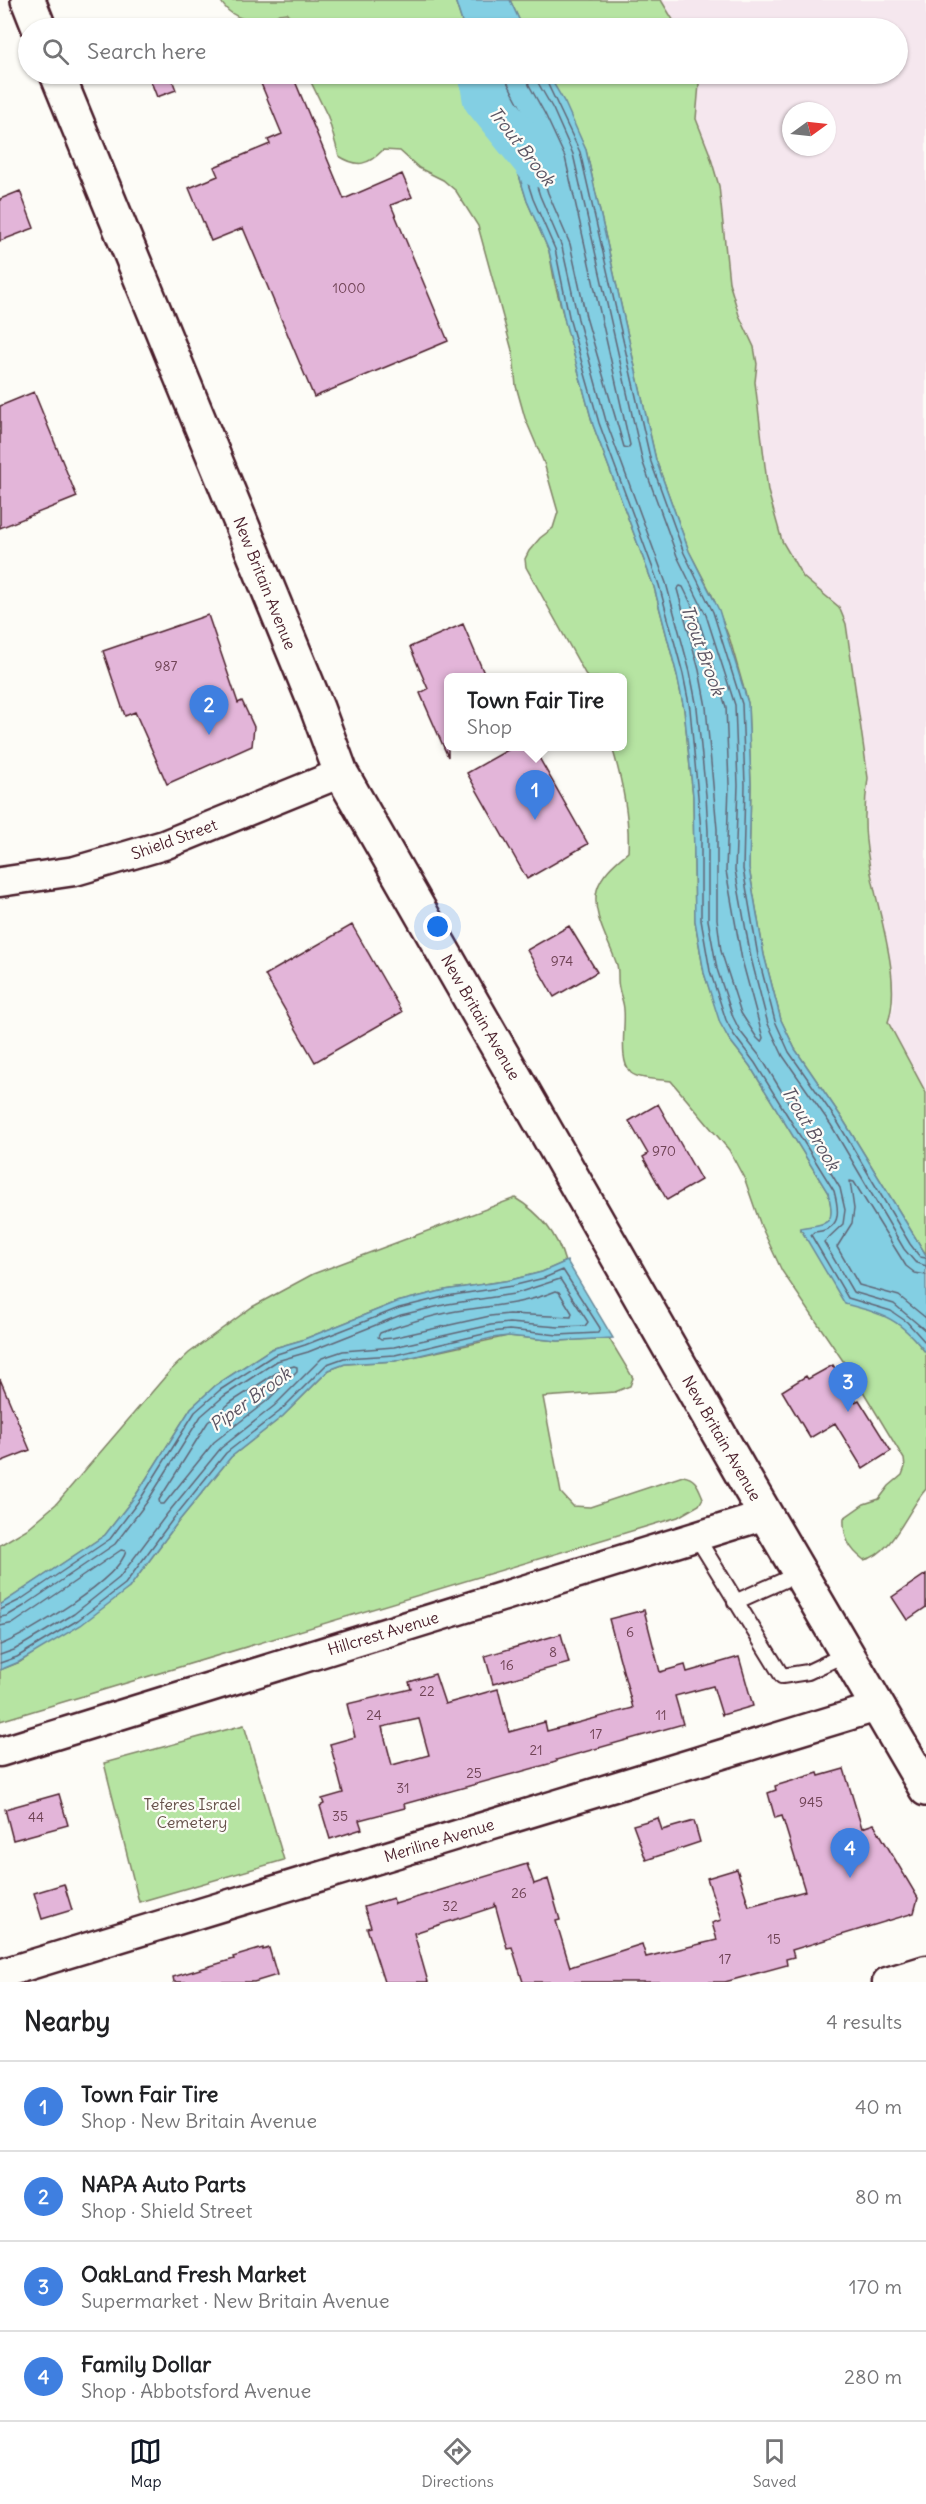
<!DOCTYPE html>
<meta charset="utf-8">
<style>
:root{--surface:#fff;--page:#f2f2f2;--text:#202124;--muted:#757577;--line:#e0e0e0;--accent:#111827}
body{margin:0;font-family:Delius,sans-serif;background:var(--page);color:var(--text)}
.compass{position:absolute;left:782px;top:102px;width:54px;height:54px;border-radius:50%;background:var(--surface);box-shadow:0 2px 4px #0004;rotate:75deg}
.you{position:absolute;left:438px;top:927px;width:21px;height:21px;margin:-15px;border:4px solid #fff;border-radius:50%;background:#1a73e8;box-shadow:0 0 0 9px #1a73e833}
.badge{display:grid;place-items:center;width:39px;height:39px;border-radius:50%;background:var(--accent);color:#fff;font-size:20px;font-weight:700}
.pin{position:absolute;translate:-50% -50px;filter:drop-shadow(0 2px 3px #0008)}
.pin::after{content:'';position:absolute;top:32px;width:21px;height:18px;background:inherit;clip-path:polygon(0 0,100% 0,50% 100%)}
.popup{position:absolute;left:444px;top:673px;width:183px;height:78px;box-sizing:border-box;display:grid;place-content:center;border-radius:9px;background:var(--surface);filter:drop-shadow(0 2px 4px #0005);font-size:20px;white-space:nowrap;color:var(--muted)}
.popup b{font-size:22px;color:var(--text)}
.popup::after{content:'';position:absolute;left:50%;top:100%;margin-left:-12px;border:12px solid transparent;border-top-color:var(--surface)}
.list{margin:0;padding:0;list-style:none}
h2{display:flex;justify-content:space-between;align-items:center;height:78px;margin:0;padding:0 24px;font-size:26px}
h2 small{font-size:20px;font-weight:400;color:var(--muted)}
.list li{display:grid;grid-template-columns:39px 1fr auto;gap:18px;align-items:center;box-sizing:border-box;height:90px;padding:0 24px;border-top:2px solid var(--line)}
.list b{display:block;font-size:22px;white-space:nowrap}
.list p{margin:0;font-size:20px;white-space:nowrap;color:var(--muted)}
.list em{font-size:20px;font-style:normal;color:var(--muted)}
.icon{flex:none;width:33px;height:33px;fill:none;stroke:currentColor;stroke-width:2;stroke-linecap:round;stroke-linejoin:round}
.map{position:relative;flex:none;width:926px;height:1982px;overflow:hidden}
.search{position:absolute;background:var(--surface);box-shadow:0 2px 4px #0004;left:18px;right:18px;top:18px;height:66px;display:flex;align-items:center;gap:15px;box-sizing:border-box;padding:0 21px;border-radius:33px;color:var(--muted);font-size:22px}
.sheet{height:438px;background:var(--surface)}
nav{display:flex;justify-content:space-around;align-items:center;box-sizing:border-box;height:84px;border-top:2px solid var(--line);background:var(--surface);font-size:16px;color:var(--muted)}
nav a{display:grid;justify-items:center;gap:3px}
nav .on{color:var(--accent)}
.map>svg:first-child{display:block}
.built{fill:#f5e7ee;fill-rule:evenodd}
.green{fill:#b6e4a2;stroke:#808266;stroke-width:1.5}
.water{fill:#83cfe3;stroke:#6c8999;stroke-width:1.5}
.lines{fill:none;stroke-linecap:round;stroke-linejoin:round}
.shore{stroke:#616575;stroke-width:1.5}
.river{stroke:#83cfe3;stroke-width:45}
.building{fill:#e3b5d9;stroke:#4a1f2b;stroke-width:1.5;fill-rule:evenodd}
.service-casing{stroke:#4a1f2b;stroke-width:18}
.minor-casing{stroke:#4a1f2b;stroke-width:33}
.secondary-casing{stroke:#4a1f2b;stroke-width:38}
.service{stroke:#fdfcf7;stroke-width:14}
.minor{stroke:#fdfcf7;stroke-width:28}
.secondary{stroke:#fdfcf7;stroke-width:33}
.labels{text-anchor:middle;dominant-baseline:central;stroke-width:4.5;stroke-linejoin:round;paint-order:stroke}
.number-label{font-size:14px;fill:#704456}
.street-label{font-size:16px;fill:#4a1f2b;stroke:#fdfcf7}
.park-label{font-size:16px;fill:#655049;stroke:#fdfcf7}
.water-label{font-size:18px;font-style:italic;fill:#5b5462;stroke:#fdfcf7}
</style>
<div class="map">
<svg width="926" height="1982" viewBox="0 0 926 1982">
<rect width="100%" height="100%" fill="#fdfcf7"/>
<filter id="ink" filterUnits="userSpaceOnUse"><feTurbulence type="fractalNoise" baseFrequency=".0167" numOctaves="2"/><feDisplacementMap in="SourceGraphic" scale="12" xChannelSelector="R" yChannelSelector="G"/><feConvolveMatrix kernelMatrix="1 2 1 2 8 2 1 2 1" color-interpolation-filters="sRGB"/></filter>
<g filter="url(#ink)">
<path class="built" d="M661 0H926V1093L888 1022 894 1006 889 956 868 860 865 795 868 778 846 624 803 577 782 541 768 491 755 382 757 364 729 282 719 186 709 152 696 119 699 84 697 74H898V28H678ZM791 111H827V147H791Z"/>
<path class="green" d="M220 0H455L464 28H298L287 13 279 14 264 23C245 20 230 18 220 0Z
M510 0H661L678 28H523Z
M307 74H479L486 91 502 120 527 201 549 251 555 284 593 425 654 587 677 675 684 709 693 796 695 921 704 973 721 1023 729 1039 750 1066 828 1193C838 1229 826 1222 800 1229L875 1312C898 1319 912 1335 926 1353V1489C908 1509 892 1555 864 1560 849 1549 843 1537 844 1518L864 1504 879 1499 889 1486 902 1475 905 1467 904 1459 858 1383 782 1271 761 1226 745 1180 729 1150 671 1081C661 1079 640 1080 631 1073 618 1061 626 1026 624 1010 624 1002 620 995 619 988 617 980 619 972 617 965 610 943 591 914 597 890 601 874 616 862 628 852 630 817 622 780 612 747L622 746V678L587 677 526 567 525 559 529 551 540 538 553 528 558 512 544 463 525 418 516 386 513 354 478 226 456 191 443 180 419 168 400 151 383 150C368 165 358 168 339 156L328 117Z
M548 74H697L699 84 696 119 709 152 719 186 729 282 739 315 754 347 757 364 755 382 768 491 782 541 803 577 839 607 846 624 868 778C864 804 864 835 869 862 876 907 903 979 888 1022L926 1093V1255L842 1118 795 1049 781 1020 764 955 749 868 751 785 748 703 730 640 712 595 689 551 656 460 586 150Z
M515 1198C540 1213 557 1233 565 1262L542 1272 511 1280 445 1290 397 1302 302 1340 271 1349 216 1385 191 1408 136 1495 105 1535 0 1605V1545L27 1529 56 1504 170 1371 189 1353 252 1307 313 1274Z
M508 1336 558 1341 609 1338 633 1378 630 1386 615 1392 543 1397 561 1493 573 1506 590 1507 683 1476C696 1478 698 1486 703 1498L699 1505 678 1517 0 1721V1670L20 1662 129 1588 178 1522 231 1457 283 1416 329 1370 345 1364 395 1361Z
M244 1725 284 1860 139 1902 104 1763Z"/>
<path class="water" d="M455 0H510L523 28H464Z
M479 74H548L565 103 586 150 656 460 689 551 719 610 748 703 751 785 749 868 764 955 781 1020 795 1049 842 1118 926 1255V1353C899 1318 886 1315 845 1304L800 1228C827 1223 837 1226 828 1193L750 1066 729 1039 720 1023 704 973 695 921 693 796 684 709 677 675 654 587 593 425 565 322 549 251 527 201 502 120 486 91Z
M567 1261 613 1338 558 1341 508 1336 492 1338 395 1361 345 1364 329 1370 283 1416 231 1457 178 1522 129 1588 81 1625 19 1662 0 1670V1605L105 1535 136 1495 191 1408 216 1385 271 1349 302 1340 397 1302 445 1290 511 1280 542 1272Z"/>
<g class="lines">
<path class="shore" d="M485 74 507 118 533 199 555 249 570 321 599 423 659 585 683 674 690 709 698 796 701 831V920L710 971 726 1020 734 1035 755 1063 834 1191C840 1213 841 1230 814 1232L811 1235 848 1298 891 1311 907 1322 926 1343
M493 74 514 115 540 196 562 247 578 319 606 421 666 583 690 672 697 708 706 795 708 831V920L717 969 733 1017 740 1031 762 1059 840 1188 845 1210 843 1224 824 1242 853 1292 894 1304 926 1331
M503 74 523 112 548 193 570 244 586 317 624 447 628 448 630 445 565 157 545 114 529 85 527 74
M536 74 537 81 553 109 573 154 643 463 677 556 706 615 735 705 738 785 735 870 751 958 768 1024 783 1056 831 1125 904 1249 915 1262 926 1266
M543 74 580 152 651 462 684 553 713 612 742 704 745 785 743 869 758 956 775 1021 789 1052 837 1121 910 1244 920 1257 926 1258
M680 586 683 587 698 618 726 707 729 785 726 871 742 960 763 1038 761 1042 757 1038 741 1013 721 951 717 919V829L706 707 699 670 677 589Z
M926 1275 915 1273 906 1266 854 1182 850 1181 854 1209 852 1223 837 1247 859 1285 899 1296 926 1318
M556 1291 559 1292 572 1313 571 1317 509 1314 490 1316 392 1338 381 1339 378 1337 380 1333C403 1324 427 1317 451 1312 486 1306 523 1305 556 1291Z
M294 1366 297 1367V1371L268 1400 214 1442 164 1504H160L159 1500 208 1422 230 1403 281 1370Z
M0 1610 20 1600 110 1539 141 1498 195 1412 220 1390 274 1355 305 1345 399 1308 447 1296 512 1286 544 1278 563 1270 600 1328 598 1333 558 1335 509 1330 492 1332 395 1355 344 1358 327 1364 279 1412 226 1453 173 1519 125 1584 78 1620 17 1657 0 1663
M0 1617 7 1616 24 1606 115 1544 147 1502 201 1416 224 1396 277 1361 308 1352 401 1315 448 1304 514 1294 560 1279 588 1322 585 1326 559 1327 509 1323 491 1325 394 1347 343 1351 322 1358 274 1406 221 1448 167 1514 119 1578 74 1614 14 1650 0 1655
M0 1626 14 1623 121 1550 126 1551C120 1578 27 1635 0 1645"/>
<path class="river" d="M481 74 485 98 539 165"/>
</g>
<path class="building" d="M148 74H170L176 90 157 97Z
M257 74H292L344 199 402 174 412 197 391 205 448 341 314 397 243 228 211 241 189 188 218 176 214 167 270 144 268 140 282 134Z
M20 191 34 228 0 241V199Z
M34 392 77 497 0 528V406Z
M208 615 238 703 242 701 254 727 252 746 167 784 135 712 125 716 103 651Z
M463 624 486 678H448V757L420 693 428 689 410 647Z
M513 747H533L588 844 527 879 467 773Z
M352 925 402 1012 315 1062 265 975Z
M569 926 597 972 554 997 527 950Z
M658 1104 701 1180 667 1200 643 1157 648 1154 629 1121Z
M833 1365 855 1402 859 1400 891 1451 863 1469 835 1423 810 1438 782 1391 806 1376 808 1379Z
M0 1379 30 1450 0 1462Z
M926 1574V1607L907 1620 892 1597Z
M644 1610 660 1672 685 1665 687 1672 739 1657 753 1706 722 1715 713 1686 675 1696 683 1724 556 1760V1762L404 1804 405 1808 359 1820 362 1829 330 1839 320 1806 324 1804 322 1799 343 1793 330 1744 355 1737 347 1704 411 1689 409 1682 435 1674 445 1704 498 1689 509 1732 545 1722 547 1731 633 1708 609 1619ZM419 1719 429 1755 392 1765 382 1727Z
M561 1634 569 1663 493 1684 485 1656Z
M844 1769 862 1828 874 1824 918 1898 914 1913 792 1950 794 1957 786 1959 787 1965 725 1982H523L512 1947 507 1948 495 1904 494 1907 414 1933 428 1982H384L367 1928 371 1927 364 1907 393 1898 395 1904 527 1864 534 1884 548 1879 560 1920 556 1921 570 1967 642 1944 646 1957 717 1940 712 1923 721 1920 707 1878 737 1869 749 1906 805 1891 782 1816 775 1818 768 1793 776 1790 775 1786 818 1773 819 1776Z
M59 1794 68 1825 13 1840 5 1809Z
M658 1818 662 1830 694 1821 700 1842 646 1860 633 1825Z
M64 1884 72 1910 42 1919 34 1893Z
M263 1948V1950L269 1948 277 1975 254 1982H174L173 1977 234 1959 233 1957Z"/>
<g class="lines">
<defs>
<path id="service" d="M696 1536 782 1676 808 1672 846 1654
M735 1602 800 1573"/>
<path id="minor" d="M0 882 75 871 164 845 341 773
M0 1752 766 1515
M0 1974 877 1707
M887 1982 926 1970"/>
<path id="secondary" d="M28 0 39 28
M57 74 317 708 341 773 747 1483 926 1789"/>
</defs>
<use href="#service" class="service-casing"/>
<use href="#minor" class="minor-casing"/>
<use href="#secondary" class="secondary-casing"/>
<use href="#service" class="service"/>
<use href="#minor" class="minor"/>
<use href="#secondary" class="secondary"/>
</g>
</g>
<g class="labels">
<g class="number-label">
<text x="349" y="288">1000</text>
<text x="166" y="666">987</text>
<text x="562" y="961">974</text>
<text x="664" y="1151">970</text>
<text x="630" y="1632">6</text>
<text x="553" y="1652">8</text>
<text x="507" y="1665">16</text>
<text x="427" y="1691">22</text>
<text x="374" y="1715">24</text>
<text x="661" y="1715">11</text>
<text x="596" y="1734">17</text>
<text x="536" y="1750">21</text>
<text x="474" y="1773">25</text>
<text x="403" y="1788">31</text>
<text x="811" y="1802">945</text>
<text x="340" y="1816">35</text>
<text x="36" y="1817">44</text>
<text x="519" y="1893">26</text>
<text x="450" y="1906">32</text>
<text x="774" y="1939">15</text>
<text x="725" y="1959">17</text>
</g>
<g class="street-label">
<text transform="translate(265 583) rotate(68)">New Britain Avenue</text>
<text transform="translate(174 839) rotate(-20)">Shield Street</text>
<text transform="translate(481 1017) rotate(60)">New Britain Avenue</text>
<text transform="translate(722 1438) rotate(60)">New Britain Avenue</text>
<text transform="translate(383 1633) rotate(-17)">Hillcrest Avenue</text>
<text transform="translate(439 1840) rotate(-17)">Meriline Avenue</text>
</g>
<g class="park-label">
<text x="192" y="1804">Teferes Israel<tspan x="192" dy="18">Cemetery</tspan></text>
</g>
<g class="water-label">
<text transform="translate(522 146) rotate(52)">Trout Brook</text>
<text transform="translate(703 650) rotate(70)">Trout Brook</text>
<text transform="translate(811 1128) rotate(59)">Trout Brook</text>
<text transform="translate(250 1399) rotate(-36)">Piper Brook</text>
</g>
</g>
</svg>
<svg class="compass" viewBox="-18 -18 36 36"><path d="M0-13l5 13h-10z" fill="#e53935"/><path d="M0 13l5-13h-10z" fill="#757577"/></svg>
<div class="you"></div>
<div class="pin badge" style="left:535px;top:820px;background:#3f7fe0">1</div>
<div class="popup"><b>Town Fair Tire</b>Shop</div>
<div class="pin badge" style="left:209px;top:735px;background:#3f7fe0">2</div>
<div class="pin badge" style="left:848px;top:1412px;background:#3f7fe0">3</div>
<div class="pin badge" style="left:850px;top:1878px;background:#3f7fe0">4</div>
<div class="search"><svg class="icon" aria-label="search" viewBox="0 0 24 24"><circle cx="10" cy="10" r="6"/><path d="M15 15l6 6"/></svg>Search here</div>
</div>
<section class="sheet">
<h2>Nearby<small>4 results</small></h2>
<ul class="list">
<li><span class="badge" style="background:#3f7fe0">1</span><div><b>Town Fair Tire</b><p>Shop · New Britain Avenue</p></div><em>40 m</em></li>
<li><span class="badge" style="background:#3f7fe0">2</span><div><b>NAPA Auto Parts</b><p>Shop · Shield Street</p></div><em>80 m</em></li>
<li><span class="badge" style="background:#3f7fe0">3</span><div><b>OakLand Fresh Market</b><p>Supermarket · New Britain Avenue</p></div><em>170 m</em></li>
<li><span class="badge" style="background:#3f7fe0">4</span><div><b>Family Dollar</b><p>Shop · Abbotsford Avenue</p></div><em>280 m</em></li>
</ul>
</section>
<nav>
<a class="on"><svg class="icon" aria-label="map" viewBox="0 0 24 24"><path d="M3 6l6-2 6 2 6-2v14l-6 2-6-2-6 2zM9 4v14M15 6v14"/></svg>Map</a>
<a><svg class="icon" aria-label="directions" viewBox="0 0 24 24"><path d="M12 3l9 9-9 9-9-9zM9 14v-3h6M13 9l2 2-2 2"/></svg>Directions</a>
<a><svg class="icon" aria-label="saved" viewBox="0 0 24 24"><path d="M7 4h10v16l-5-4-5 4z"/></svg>Saved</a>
</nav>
